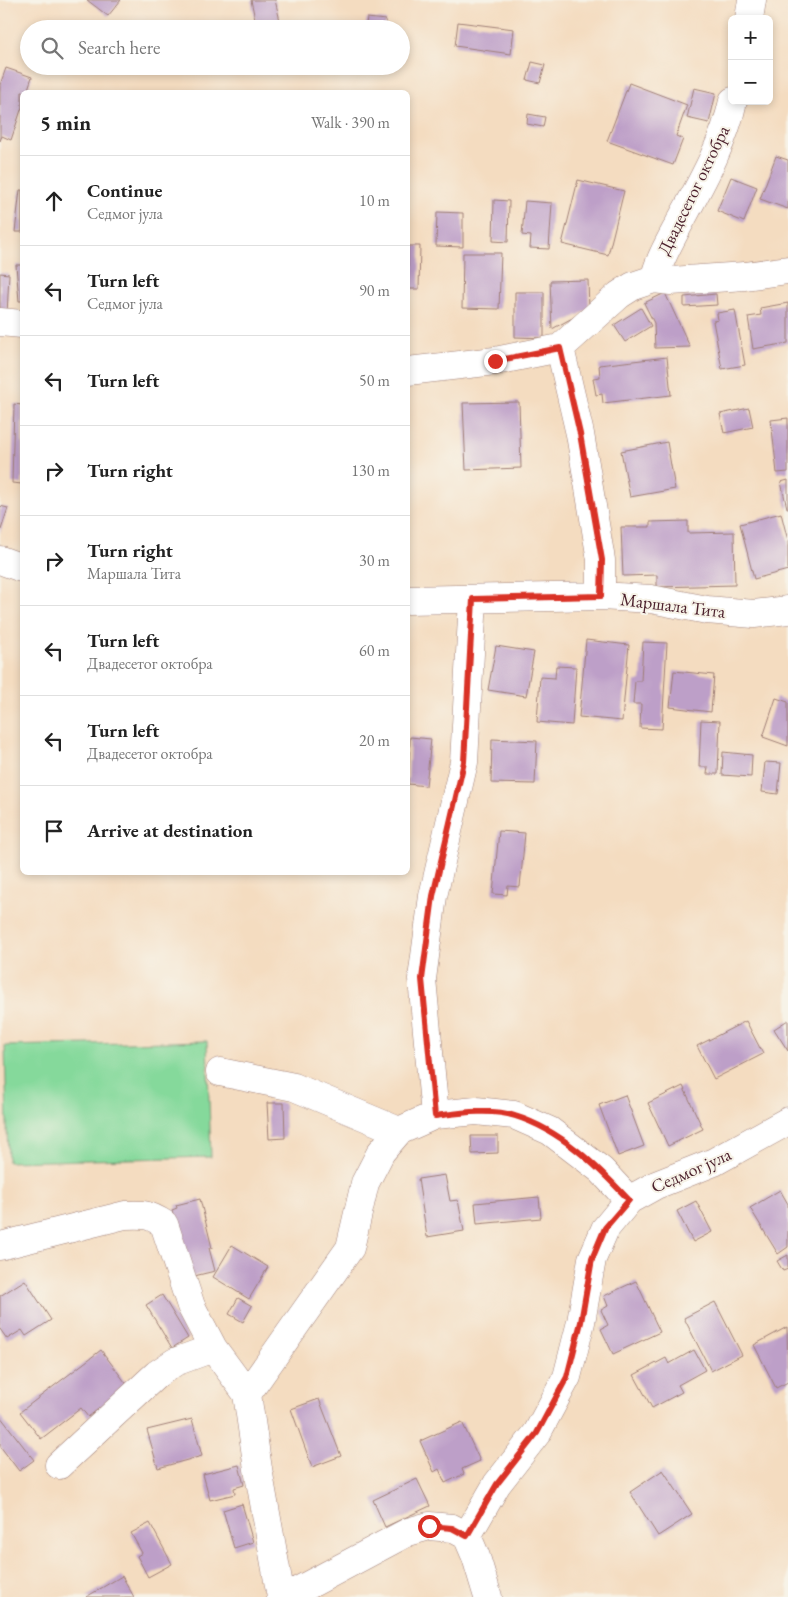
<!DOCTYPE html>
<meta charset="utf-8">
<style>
:root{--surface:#fff;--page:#f6f6f6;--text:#222;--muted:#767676;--line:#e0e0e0}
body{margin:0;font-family:"EB Garamond",serif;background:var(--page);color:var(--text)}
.controls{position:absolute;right:15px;top:15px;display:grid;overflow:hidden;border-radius:8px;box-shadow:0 2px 8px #0003}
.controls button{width:45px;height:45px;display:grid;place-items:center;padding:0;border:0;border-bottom:1px solid var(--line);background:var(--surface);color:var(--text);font:25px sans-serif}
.stop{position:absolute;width:15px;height:15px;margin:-11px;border:4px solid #d93025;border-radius:50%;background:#fff}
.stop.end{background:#d93025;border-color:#fff;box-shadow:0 1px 5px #0008}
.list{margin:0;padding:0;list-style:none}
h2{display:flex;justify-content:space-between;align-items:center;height:65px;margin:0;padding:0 20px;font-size:21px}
h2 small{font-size:16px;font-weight:400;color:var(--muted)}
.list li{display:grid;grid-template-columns:32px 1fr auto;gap:15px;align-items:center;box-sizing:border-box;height:90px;padding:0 20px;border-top:1px solid var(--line)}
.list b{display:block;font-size:19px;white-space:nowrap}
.list p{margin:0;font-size:16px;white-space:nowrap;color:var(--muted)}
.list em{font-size:16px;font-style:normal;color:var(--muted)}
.icon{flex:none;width:28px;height:28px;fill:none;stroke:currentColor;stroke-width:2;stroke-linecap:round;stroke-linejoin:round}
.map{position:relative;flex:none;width:788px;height:1597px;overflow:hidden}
.search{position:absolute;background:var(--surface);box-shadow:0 2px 8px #0003;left:20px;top:20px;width:390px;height:55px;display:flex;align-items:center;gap:12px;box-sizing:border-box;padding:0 18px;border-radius:28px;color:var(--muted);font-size:19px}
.panel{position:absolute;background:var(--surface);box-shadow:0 2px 8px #0003;left:20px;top:90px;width:390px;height:785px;border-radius:8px}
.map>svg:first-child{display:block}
.green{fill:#85d99b;stroke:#687c63}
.building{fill:#bd9fc8}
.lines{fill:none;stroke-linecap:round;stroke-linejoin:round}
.minor-casing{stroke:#9f7e76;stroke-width:29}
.minor{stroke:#fff;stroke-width:28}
.route{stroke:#d93025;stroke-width:6}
.labels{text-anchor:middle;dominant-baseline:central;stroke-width:4;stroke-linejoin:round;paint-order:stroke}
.street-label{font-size:18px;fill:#4a1f2b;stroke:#f7f3e8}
</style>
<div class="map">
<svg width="788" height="1597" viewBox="0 0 788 1597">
<rect width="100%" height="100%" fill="#f7f3e8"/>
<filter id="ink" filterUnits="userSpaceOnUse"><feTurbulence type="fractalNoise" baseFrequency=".02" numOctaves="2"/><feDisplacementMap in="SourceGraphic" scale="10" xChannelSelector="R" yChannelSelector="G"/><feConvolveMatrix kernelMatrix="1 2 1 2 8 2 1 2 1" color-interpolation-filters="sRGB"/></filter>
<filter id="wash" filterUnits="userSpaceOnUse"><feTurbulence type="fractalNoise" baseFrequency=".0096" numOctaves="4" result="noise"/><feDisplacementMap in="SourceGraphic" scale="20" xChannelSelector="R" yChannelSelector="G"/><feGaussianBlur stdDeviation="1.12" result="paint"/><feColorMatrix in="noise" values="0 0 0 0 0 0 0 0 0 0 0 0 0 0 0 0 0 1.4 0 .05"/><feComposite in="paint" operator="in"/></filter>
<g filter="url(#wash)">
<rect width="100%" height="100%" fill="#f4dcc0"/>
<path class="green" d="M207 1041 211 1157 8 1162 5 1046Z"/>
<g id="blocks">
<path class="building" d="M87 0H121L108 16Z
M251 0H275L282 29H257Z
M367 18 386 20 385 29H365Z
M458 22 514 29 511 54 455 46Z
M78 23 97 28V29H76Z
M532 62 545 65 540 83 527 80Z
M6 68 32 77 27 92H22V107L11 140 2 136 0 141V85Z
M629 83 687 105 676 136 683 139 673 165 607 141Z
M694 88 716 93 709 123 687 118Z
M528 114 545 117 543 127 527 124Z
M776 156 788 160V209L760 199Z
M731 177 757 187 744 222 717 211Z
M578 180 624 191 608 255 562 244Z
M20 190H22V232H15Z
M494 200 509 201 508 242 493 241Z
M525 201 552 203 549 249 530 248 531 236 522 235Z
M437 212 463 213V247L436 246Z
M408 246H420L419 289H408Z
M463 253H501L499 309 462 308Z
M16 265H22V301H19Z
M0 273 9 274 7 315H0Z
M588 280 589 309 552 329 550 281Z
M515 292H544V338L515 337Z
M665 293 690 347 655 348 654 323 644 303Z
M716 294 717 305 684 307V297Z
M788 303V343L753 349 748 317 761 315 760 308Z
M641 308 651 326 625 342 614 325Z
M735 310 745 365 722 369 713 321 718 320 717 313Z
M667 357 671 395 603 403 602 394 596 395 593 378 600 377 599 365Z
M519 402 521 468 466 470 463 403Z
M14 404 22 405V484L12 483Z
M749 408 753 427 724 433 720 414Z
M788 418V472L777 473 771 420Z
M667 442 675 489 630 497 621 451Z
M788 480V508H787L781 482Z
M0 506 8 508 0 533Z
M781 513 788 541V570L754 579 740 524Z
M688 521V533L734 532 735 585 657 587V575L623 576 621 527H650V522Z
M586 640 629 645 622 721 579 717Z
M643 642 667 643 662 729 640 728 641 704H633L635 681H641Z
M496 646 534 652 526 696 488 690Z
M556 666 576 667 572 725 537 722 540 677 555 678Z
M674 671 714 675 711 712 670 707Z
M776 698 788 702V746L763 737Z
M701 720 720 721 718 774H707L708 767H699Z
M410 737 431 739 426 786 408 784Z
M492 739 537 741 535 784 491 783Z
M723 752 752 755 751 777 722 775Z
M765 762 781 763 778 794 762 792Z
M499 831 525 833 520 887 508 886 507 895 493 894Z
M788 1020V1051L774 1029Z
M746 1021 763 1054 714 1079 697 1046Z
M683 1086 703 1129 668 1146 648 1103Z
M625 1095 644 1146 618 1156 599 1105Z
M267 1103H284L285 1138 269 1139Z
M471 1136H498V1153L472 1154Z
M445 1175 450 1201 458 1200 464 1231 427 1237 418 1179Z
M780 1190 788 1204V1247L778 1254 750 1208Z
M539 1197 541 1218 477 1224 475 1203Z
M200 1199 212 1248H209L215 1271 190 1277 172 1210 177 1208 176 1205Z
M696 1201 712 1232 693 1242 677 1211Z
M232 1245 268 1267 249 1299 213 1277Z
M788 1255V1269L783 1271 777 1261Z
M25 1280 51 1320 26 1336 22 1330 7 1339 0 1329V1296Z
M636 1281 660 1332 613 1354 601 1329 608 1325 601 1310 608 1306 604 1296Z
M162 1295 188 1338 172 1348 146 1305Z
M238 1298 252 1306 243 1322 229 1314Z
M715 1302 742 1355 711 1371 684 1318Z
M787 1327 788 1382 776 1388 754 1345Z
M101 1350 128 1386 88 1417 81 1408 41 1439 20 1412Z
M694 1350 705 1370 678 1385 682 1392 652 1408 634 1375 666 1358 669 1364Z
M319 1399 341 1456 312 1467 291 1409Z
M0 1416 34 1460 19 1471 0 1446Z
M192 1419 202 1456 158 1468 147 1430Z
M462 1422 480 1461 462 1469 464 1474 445 1483 439 1469 434 1472 420 1441Z
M239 1465 244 1485 234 1488 235 1494 210 1500 203 1474Z
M663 1470 692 1514 658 1536 630 1492Z
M417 1479 430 1506 385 1527 373 1500Z
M242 1504 253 1542 234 1548 223 1510Z
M150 1523 172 1564 148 1577 137 1556 142 1553 131 1533Z
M122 1576 134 1597H86Z"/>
</g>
</g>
<g filter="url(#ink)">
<use href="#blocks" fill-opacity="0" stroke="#9f7e76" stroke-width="1"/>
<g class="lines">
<defs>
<path id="minor" d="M749 19 752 0
M654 279C660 258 669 243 679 224 700 185 724 144 733 101
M0 322 22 324
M560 348 580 434 601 560V596
M408 371 495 361 560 348 619 295 633 286 654 279 671 281 745 276 788 270
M0 560 22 568
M408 600 601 596 651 599 707 610 754 614 788 610
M220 1072 294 1087 399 1131
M435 1115 422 979 433 896 464 762 473 599
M0 1246 125 1215C143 1214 149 1214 164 1224L191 1306 213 1348 247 1394 258 1469 281 1597
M247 1394 350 1248 365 1183 381 1152 399 1131 435 1115 476 1111 514 1115 550 1131 601 1170 629 1200
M59 1465 157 1374 175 1362 213 1348
M467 1536 476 1557 488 1597
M286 1597 408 1532 429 1526 452 1528 467 1536 497 1484 537 1433 567 1377 581 1322 592 1259 605 1229 629 1200 656 1185 714 1162 788 1121"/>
</defs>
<use href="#minor" class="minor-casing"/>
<use href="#minor" class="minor"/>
</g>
</g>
<g class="lines" filter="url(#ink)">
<path class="route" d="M429 1526 452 1528 467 1536 497 1484 537 1433 567 1377 581 1322 592 1259 605 1228 629 1200C597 1166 561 1130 515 1116 491 1108 459 1113 435 1116L422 979 433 896 464 762 473 599 601 596 602 560 580 434 560 348 495 361"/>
</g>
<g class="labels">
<g class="street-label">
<text transform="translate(693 190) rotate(-64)">Двадесетог октобра</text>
<text transform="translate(673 605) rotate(7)">Маршала Тита</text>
<text transform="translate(691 1170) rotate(-24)">Седмог јула</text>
</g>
</g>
</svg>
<div class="controls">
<button>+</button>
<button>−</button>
</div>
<div class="stop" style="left:429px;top:1526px"></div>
<div class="stop end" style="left:495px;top:361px"></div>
<div class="search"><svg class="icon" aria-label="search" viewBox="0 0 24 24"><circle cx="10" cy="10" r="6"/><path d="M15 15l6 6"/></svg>Search here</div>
<section class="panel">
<h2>5 min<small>Walk · 390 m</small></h2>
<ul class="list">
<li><svg class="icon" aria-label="ahead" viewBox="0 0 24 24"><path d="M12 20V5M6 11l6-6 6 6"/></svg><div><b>Continue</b><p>Седмог јула</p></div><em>10 m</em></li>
<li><svg class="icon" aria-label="left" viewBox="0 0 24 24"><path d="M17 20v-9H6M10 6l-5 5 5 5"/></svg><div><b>Turn left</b><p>Седмог јула</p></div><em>90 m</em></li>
<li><svg class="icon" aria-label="left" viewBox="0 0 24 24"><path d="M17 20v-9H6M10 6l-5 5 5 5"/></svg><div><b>Turn left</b></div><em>50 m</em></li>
<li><svg class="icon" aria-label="right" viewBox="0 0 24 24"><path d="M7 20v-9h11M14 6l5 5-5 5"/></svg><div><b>Turn right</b></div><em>130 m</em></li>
<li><svg class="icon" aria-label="right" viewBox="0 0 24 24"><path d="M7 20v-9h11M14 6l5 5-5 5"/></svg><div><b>Turn right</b><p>Маршала Тита</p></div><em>30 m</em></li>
<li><svg class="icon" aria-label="left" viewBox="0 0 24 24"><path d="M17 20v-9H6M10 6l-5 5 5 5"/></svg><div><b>Turn left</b><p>Двадесетог октобра</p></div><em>60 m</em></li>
<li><svg class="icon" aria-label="left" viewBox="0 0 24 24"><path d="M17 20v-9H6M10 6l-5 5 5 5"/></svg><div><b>Turn left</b><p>Двадесетог октобра</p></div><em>20 m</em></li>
<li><svg class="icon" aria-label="arrive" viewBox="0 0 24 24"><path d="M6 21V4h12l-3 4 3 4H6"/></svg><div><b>Arrive at destination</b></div></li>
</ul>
</section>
</div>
